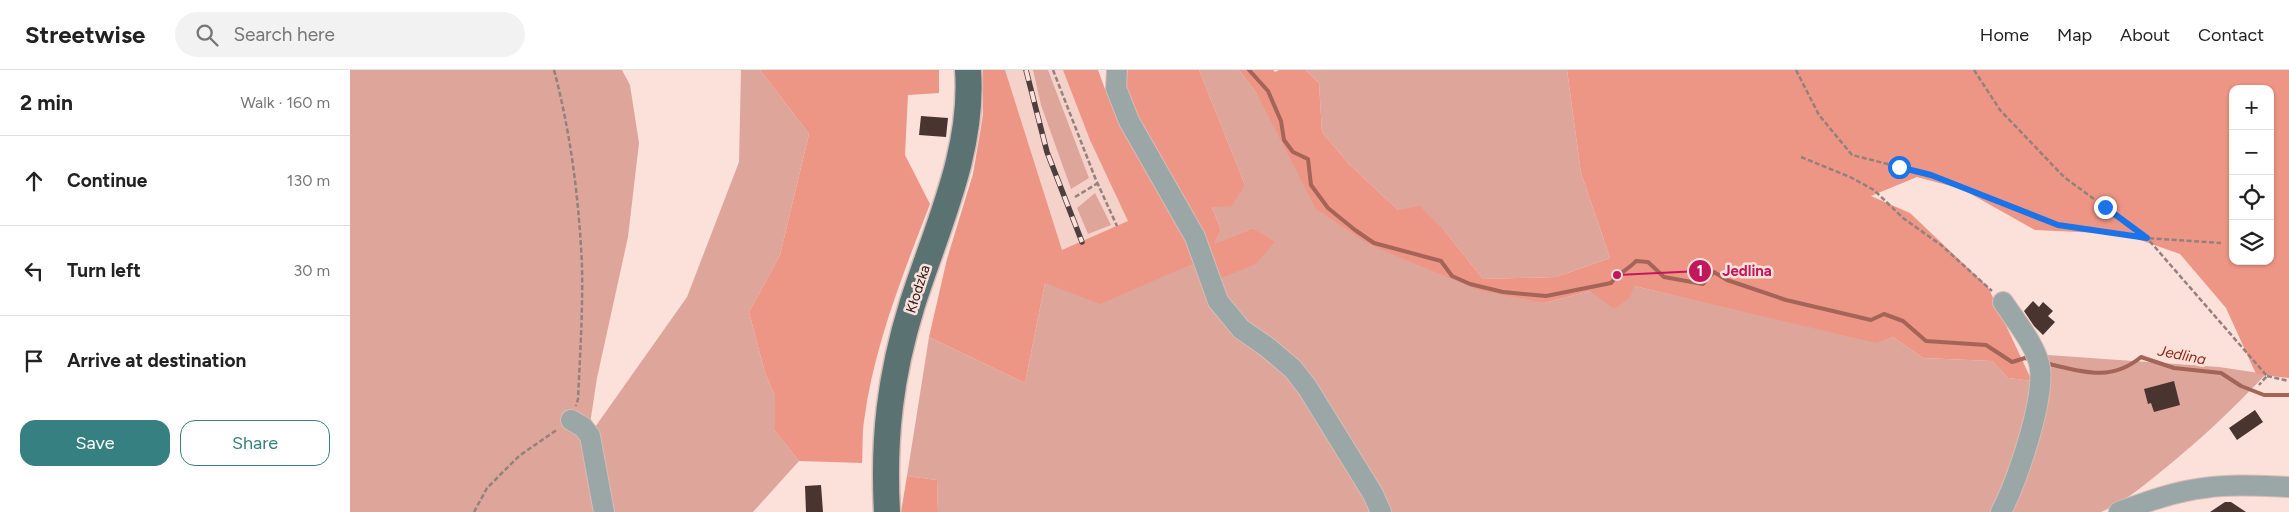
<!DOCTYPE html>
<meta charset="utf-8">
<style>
:root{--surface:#fff;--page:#f2f2f2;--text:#222;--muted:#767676;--line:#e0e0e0;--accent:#378081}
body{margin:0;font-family:Figtree,sans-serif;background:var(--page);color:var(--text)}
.controls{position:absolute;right:15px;top:15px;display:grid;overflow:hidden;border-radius:10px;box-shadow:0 1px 4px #0004}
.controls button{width:45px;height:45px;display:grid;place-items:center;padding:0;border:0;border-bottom:1px solid var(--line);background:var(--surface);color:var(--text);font:25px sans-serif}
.stop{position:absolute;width:15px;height:15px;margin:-11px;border:4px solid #1a73e8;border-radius:50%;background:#fff}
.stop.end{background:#1a73e8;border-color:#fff;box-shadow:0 1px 5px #0008}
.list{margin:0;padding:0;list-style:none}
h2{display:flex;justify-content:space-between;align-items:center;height:65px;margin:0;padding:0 20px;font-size:21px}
h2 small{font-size:16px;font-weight:400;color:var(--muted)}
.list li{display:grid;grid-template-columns:32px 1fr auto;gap:15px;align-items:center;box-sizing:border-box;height:90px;padding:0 20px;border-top:1px solid var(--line)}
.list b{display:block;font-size:19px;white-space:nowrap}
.list em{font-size:16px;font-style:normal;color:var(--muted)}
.actions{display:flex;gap:10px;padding:15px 20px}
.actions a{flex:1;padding:11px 0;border:1px solid var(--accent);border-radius:15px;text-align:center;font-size:18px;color:var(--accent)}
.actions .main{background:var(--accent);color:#fff}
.icon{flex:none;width:28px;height:28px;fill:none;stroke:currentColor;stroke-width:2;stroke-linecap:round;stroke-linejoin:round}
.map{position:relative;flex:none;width:1939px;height:442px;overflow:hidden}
header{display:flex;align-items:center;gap:30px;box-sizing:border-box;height:70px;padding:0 25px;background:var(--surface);border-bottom:1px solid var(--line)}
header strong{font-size:24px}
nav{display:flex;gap:28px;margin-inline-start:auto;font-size:18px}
.search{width:350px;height:45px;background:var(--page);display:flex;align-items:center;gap:12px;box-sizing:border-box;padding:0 18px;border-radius:28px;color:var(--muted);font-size:19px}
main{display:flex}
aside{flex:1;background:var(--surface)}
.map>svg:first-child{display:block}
.built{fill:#f4d1c9}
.green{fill:#dea69b}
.forest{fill:#ee9685;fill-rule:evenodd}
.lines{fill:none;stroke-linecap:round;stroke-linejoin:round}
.stream{stroke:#a46458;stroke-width:4}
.building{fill:#4a3430}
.minor-casing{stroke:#d5bcb7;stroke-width:22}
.major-casing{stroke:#d5bcb7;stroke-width:29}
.path{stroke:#94807d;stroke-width:2.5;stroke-dasharray:5 2.5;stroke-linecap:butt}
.minor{stroke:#9ba7a7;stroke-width:20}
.major{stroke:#5b7272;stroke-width:26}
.rail-casing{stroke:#4d3f3d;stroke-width:5.5}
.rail{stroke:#fce0da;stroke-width:4;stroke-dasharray:11;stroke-linecap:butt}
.route{stroke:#1a73e8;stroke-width:6}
.labels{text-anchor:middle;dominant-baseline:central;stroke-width:5;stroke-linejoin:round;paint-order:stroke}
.street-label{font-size:14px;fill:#221817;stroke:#fce0da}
.water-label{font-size:15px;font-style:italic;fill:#8e2819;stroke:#fce0da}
.leader{fill:none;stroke:#c2185b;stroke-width:2}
.callout-dot{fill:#c2185b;stroke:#fce0da;stroke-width:2}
.mark-label{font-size:15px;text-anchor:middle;font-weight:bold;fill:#fff}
.callout-label{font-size:15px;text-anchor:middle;font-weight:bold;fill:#c2185b;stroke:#fce0da;stroke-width:5;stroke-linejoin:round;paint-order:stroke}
</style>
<header>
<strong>Streetwise</strong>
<div class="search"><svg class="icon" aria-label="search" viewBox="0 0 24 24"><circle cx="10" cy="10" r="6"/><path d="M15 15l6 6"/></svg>Search here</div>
<nav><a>Home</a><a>Map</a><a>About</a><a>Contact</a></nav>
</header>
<main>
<aside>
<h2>2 min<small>Walk · 160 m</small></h2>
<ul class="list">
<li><svg class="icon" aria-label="ahead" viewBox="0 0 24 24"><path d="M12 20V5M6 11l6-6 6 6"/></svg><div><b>Continue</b></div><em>130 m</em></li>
<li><svg class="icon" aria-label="left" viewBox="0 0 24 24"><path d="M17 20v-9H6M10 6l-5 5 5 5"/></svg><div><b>Turn left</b></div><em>30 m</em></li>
<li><svg class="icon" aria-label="arrive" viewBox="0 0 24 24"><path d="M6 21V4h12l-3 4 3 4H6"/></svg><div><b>Arrive at destination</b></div></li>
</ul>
<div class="actions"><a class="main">Save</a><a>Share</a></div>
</aside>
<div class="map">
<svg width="1939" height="442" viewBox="0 0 1939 442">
<rect width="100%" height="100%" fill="#fce0da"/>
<path class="built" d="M630 0H744L838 200 766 235H742L632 85Z"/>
<path class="green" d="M0 0H272L280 15 289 73 278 167 247 308 238 367 337 227 389 92 391 0H410L459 64 430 185 399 242 415 303 425 326V361L449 391 403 442H0Z
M683 0H698L739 108 721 119 691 35Z
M849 0H889L1020 175 1194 233 1240 221 1284 216 1526 272 1543 267 1573 288 1642 291 1658 308 1682 311 1698 285 1869 297 1916 304C1882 340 1847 373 1808 404 1789 419 1773 433 1751 442H588L587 410 557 406 579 267 675 313 695 213 845 193 852 216 924 173 903 158 863 175 871 160 862 137 895 115Z
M956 0H1217L1231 103 1260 188 1206 207 1133 209 1094 160 1048 140 999 94 972 62 969 13Z
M745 123 761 155 738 164 727 138Z"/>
<path class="forest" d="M410 0H589V23L558 25 555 85 580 134C553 204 524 276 514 351 512 364 513 379 512 393L449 391 425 361V326L415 303 399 242 430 185 459 64Z
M633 0H655L712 180 778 151 740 70 713 0H748L755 19 765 0H849L895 115 882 136 862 137 871 160 864 174 903 158 925 172 906 194 852 216 845 193 750 234 695 213 675 313 579 267 597 189 623 104 633 45Z
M889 0H923L925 2 929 0H956L969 13 972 62 999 94 1048 140 1070 136 1094 160 1133 209 1206 207 1260 188 1231 103 1217 0H1939V308L1906 304 1876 238 1830 184 1773 164 1685 160 1612 119 1567 107 1521 126 1560 143 1638 217 1682 311 1658 308 1642 291 1573 288 1543 267 1526 273 1284 216 1280 228 1264 239 1240 221 1194 233 1128 220 1020 175 966 139 907 24ZM1883 19H1920V191H1883Z
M557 406 587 410 588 442H551Z"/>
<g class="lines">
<path class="stream" d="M899 0 918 21 931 51 934 70 943 82 958 89 961 115 978 138 1005 160 1024 173 1091 191 1102 206 1120 214 1153 222 1196 226 1261 213C1268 203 1278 200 1286 191L1298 192 1314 207 1353 214 1364 202 1377 210 1436 230 1521 250 1534 244 1553 251 1576 271 1636 275 1662 292 1675 288 1682 290
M1695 293C1730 301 1760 313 1791 287L1824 298 1871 303 1891 316 1914 325H1939"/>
</g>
<path class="building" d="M571 46 598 48 596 67 569 65Z
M1683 231 1689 237 1693 232 1703 241 1698 246 1705 252 1693 265 1684 256 1674 241Z
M1824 311 1830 335 1804 342 1801 333 1798 334 1794 319Z
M1905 340 1913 352 1887 370 1879 358Z
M471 415 473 442H456L455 416Z
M1875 432H1881L1896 442H1860Z"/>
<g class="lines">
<defs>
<path id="minor" d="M767 0 766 18 779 51 845 167 868 231 891 259 917 277 943 299 957 317 1023 424 1031 442
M221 350 233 357 240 366 254 442
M1651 442C1667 411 1694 333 1690 298 1687 277 1665 250 1653 232
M1769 442C1796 432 1826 421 1854 418 1882 414 1911 416 1939 417"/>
<path id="major" d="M537 442C533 369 540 306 562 235 586 159 624 82 618 0"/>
</defs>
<use href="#minor" class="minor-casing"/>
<use href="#major" class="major-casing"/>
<path class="path" d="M204 0C221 64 229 130 232 196 233 240 230 285 228 329L226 336
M703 0 746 110 767 156
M1446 0 1469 45 1502 85 1581 105 1708 155 1797 168 1871 173
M1624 0 1650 40 1714 107 1797 168 1917 306 1909 315
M1451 87 1500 107 1524 120 1553 148 1591 175 1642 221
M725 127 748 113
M1917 306 1939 311
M124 442 137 418 169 386 208 359"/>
<use href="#minor" class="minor"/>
<use href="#major" class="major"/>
<defs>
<path id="rail" d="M676 0 697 82 732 172"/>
</defs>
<use href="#rail" class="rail-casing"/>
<use href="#rail" class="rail"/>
</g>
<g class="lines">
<path class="route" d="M1549 97 1581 105 1708 155 1797 168 1755 137"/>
</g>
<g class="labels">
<g class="street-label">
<text transform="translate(568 219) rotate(-72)">Kłodzka</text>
</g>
<g class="water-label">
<text transform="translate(1832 285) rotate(11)">Jedlina</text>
</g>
</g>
<path class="leader" d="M1267 205L1350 201"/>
<g class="callout-dot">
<circle cx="1267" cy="205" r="5"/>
<circle cx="1350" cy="201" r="12"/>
</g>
<g class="mark-label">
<text x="1350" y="206">1</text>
</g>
<g class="callout-label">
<text x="1397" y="206">Jedlina</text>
</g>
</svg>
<div class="controls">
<button>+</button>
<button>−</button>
<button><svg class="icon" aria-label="locate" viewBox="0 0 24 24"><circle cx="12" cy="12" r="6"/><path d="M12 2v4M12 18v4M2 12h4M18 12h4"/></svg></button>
<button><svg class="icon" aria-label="layers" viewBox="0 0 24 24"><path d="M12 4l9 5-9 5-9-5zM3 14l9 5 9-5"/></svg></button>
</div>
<div class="stop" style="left:1549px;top:97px"></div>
<div class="stop end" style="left:1755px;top:137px"></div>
</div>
</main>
